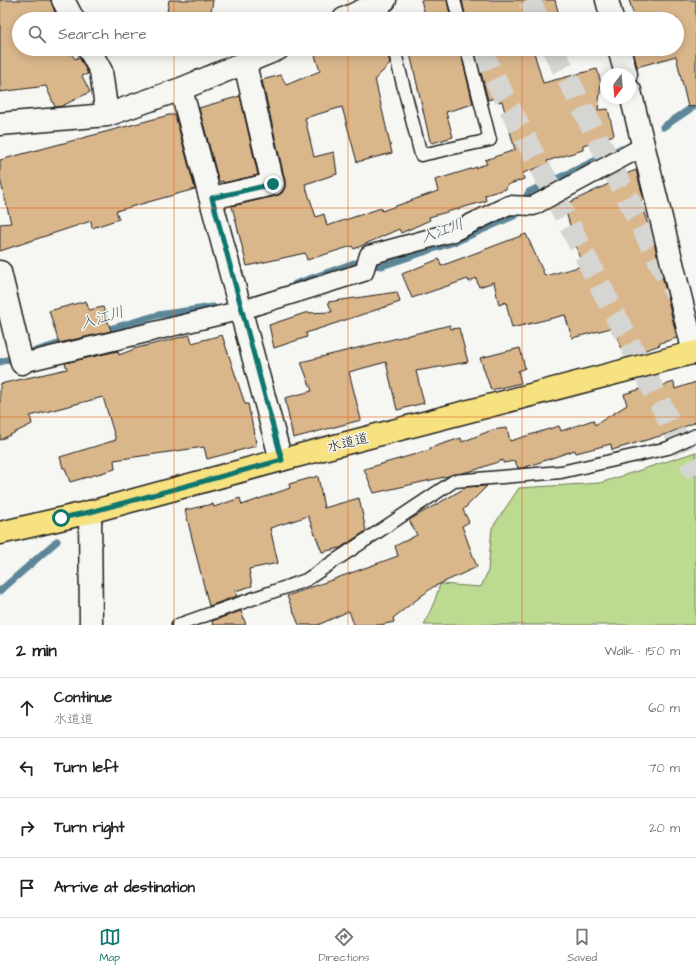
<!DOCTYPE html>
<meta charset="utf-8">
<style>
:root{--surface:#fff;--page:#f6f6f6;--text:#222;--muted:#767676;--line:#e0e0e0;--accent:#0f766e}
body{margin:0;font-family:"Architects Daughter","Klee One",sans-serif;background:var(--page);color:var(--text)}
.compass{position:absolute;left:600px;top:68px;width:36px;height:36px;border-radius:50%;background:var(--surface);box-shadow:0 2px 10px #0003;rotate:196deg}
.stop{position:absolute;width:12px;height:12px;margin:-9px;border:3px solid #0f766e;border-radius:50%;background:#fff}
.stop.end{background:#0f766e;border-color:#fff;box-shadow:0 1px 4px #0008}
.list{margin:0;padding:0;list-style:none}
h2{display:flex;justify-content:space-between;align-items:center;height:52px;margin:0;padding:0 16px;font-size:17px}
h2 small{font-size:13px;font-weight:400;color:var(--muted)}
.list li{display:grid;grid-template-columns:26px 1fr auto;gap:12px;align-items:center;box-sizing:border-box;height:60px;padding:0 16px;border-top:1px solid var(--line)}
.list b{display:block;font-size:15px;white-space:nowrap}
.list p{margin:0;font-size:13px;white-space:nowrap;color:var(--muted)}
.list em{font-size:13px;font-style:normal;color:var(--muted)}
.icon{flex:none;width:22px;height:22px;fill:none;stroke:currentColor;stroke-width:2;stroke-linecap:round;stroke-linejoin:round}
.map{position:relative;flex:none;width:696px;height:625px;overflow:hidden}
.search{position:absolute;background:var(--surface);box-shadow:0 2px 10px #0003;left:12px;right:12px;top:12px;height:44px;display:flex;align-items:center;gap:10px;box-sizing:border-box;padding:0 14px;border-radius:22px;color:var(--muted);font-size:15px}
.sheet{height:292px;background:var(--surface)}
nav{display:flex;justify-content:space-around;align-items:center;box-sizing:border-box;height:56px;border-top:1px solid var(--line);background:var(--surface);font-size:11px;color:var(--muted)}
nav a{display:grid;justify-items:center;gap:2px}
nav .on{color:var(--accent)}
.map>svg:first-child{display:block}
.green{fill:#bdda91;stroke:#6c7b56}
.lines{fill:none;stroke-linecap:round;stroke-linejoin:round}
.stream{stroke:#5d8798;stroke-width:7}
.building{fill:#dab68b;stroke:#1c1c1c}
.motorway-tunnel{stroke:#d5d5d2;stroke-width:22;stroke-dasharray:22 11;stroke-linecap:butt}
.service-casing{stroke:#1c1c1c;stroke-width:15}
.pedestrian-casing{stroke:#1c1c1c;stroke-width:21}
.minor-casing{stroke:#1c1c1c;stroke-width:25}
.primary-casing{stroke:#1c1c1c;stroke-width:25}
.service{stroke:#f6f6f2;stroke-width:12}
.pedestrian{stroke:#f6f6f2;stroke-width:18}
.minor{stroke:#f6f6f2;stroke-width:22}
.primary{stroke:#f7e281;stroke-width:22}
.route{stroke:#0f766e;stroke-width:5}
.grid{fill:none;stroke:#e8590c;stroke-width:1;stroke-opacity:0.55}
.labels{text-anchor:middle;dominant-baseline:central;stroke-width:3;stroke-linejoin:round;paint-order:stroke}
.street-label{font-size:14px;fill:#1c1c1c;stroke:#f6f6f2}
.water-label{font-size:15px;font-style:italic;fill:#425a64;stroke:#f6f6f2}
</style>
<div class="map">
<svg width="696" height="625" viewBox="0 0 696 625">
<rect width="100%" height="100%" fill="#f6f6f2"/>
<filter id="ink" filterUnits="userSpaceOnUse"><feTurbulence type="fractalNoise" baseFrequency=".025" numOctaves="2"/><feDisplacementMap in="SourceGraphic" scale="8" xChannelSelector="R" yChannelSelector="G"/><feConvolveMatrix kernelMatrix="1 2 1 2 8 2 1 2 1" color-interpolation-filters="sRGB"/></filter>
<g filter="url(#ink)">
<path class="green" d="M696 452V625H424L435 600 440 584 481 587 488 571 492 528 519 488 600 483Z"/>
<g class="lines">
<path class="stream" d="M663 127 696 105
M295 284 354 263 382 266 457 241 516 215 529 192 620 149
M102 331 158 315 213 307
M0 362 74 339
M0 591 57 541"/>
</g>
<path class="building" d="M0 0H51L57 19H19V49H68L75 59 79 57 83 64 88 74 82 76 90 92 62 106 55 107 46 86 0 92Z
M169 0H213L210 19H166Z
M421 0H447L451 19H416L426 18Z
M462 0H555L559 15 549 19H466Z
M629 0H696V106L688 107 676 56 637 67 633 49H677V19H635Z
M313 49H387L390 64 375 79 392 153 357 162 342 107 305 118 314 157 334 152 337 174 305 184 316 217 324 214 327 226 381 208 382 211 438 191 435 180 487 164 485 160 515 150 502 101 499 102 498 97 488 100 475 49H533L543 83 597 69 601 83 598 110 608 109 614 135 583 145V150L547 161 548 164 523 173 524 179 507 185 506 189 485 195 486 201 429 217 430 220 401 233 399 229 354 249 352 246 307 260 305 253 247 266 232 206 276 196 282 193 285 187V181L262 80 281 75 286 85 320 71Z
M409 49H460L473 104 446 112 453 137 432 143 430 141Z
M240 96 258 175 223 183V181L219 182 199 108Z
M169 115H175L195 189 116 211 119 219 92 228 91 221 0 251V224L11 223 0 179V160Z
M636 170 644 200 640 201 654 242 677 338 660 343V345L643 351 641 343 621 350 615 327 572 338 565 315 512 328 506 302 499 305 494 282 479 287 476 278 469 282 468 279 412 298 402 274 439 259 441 266 526 234 545 276 582 266 564 205 617 180 616 178Z
M397 292 400 302 306 333 307 337 274 348 269 325 305 313 332 312 328 302Z
M86 301 89 310 103 307 111 331 59 343 49 311Z
M450 325 451 329 459 328 468 362 416 371 424 403 397 410 386 362 349 372 361 420 293 438 285 398 312 391 301 362Z
M190 335 192 343 222 335 245 404H248L253 428H254L256 446 207 459 204 447 114 460 115 469 70 482 65 468H63L60 457 116 440 103 397 30 416 32 424 0 440V384L67 369 65 363 118 351 119 355 137 348Z
M520 348 525 368 518 371 521 383 491 390 480 358Z
M674 382 675 389 696 382V422L667 434 612 450 611 444 576 453 575 450 523 468H518L515 461 503 463V460L475 470 374 493 364 469 430 450V448L461 438 462 442 492 430 507 428 510 441 559 426 561 431 593 420 595 425 627 405 624 394 644 388 645 391Z
M318 476 324 508 359 498 366 531 340 548 322 552 308 516 270 528 278 563 249 569 252 586 235 591 237 596 209 606 185 510 213 504 214 507 240 498 242 505 290 488 289 484Z
M487 486 463 510 469 522 462 526 477 567 433 587 393 618 394 622 380 625H354L349 611 318 625H299L287 596 398 556 395 546 417 535 409 520 467 487Z
M241 611 246 625H213L212 621Z"/>
<g class="lines">
<path class="motorway-tunnel" d="M529 0 538 19
M480 49 696 474
M553 49 675 293"/>
<defs>
<path id="service" d="M454 0 459 19
M381 2 386 19
M394 49 421 155 490 140 467 49
M178 625 306 580 454 481 561 472 668 448 696 435"/>
<path id="pedestrian" d="M22 363 242 310 364 272 369 255 453 232 509 205 533 206 644 146"/>
<path id="minor" d="M63 0 73 19
M607 0 612 19
M344 19 385 0
M89 49 101 71 107 115
M619 49 626 74
M181 89 281 460
M630 91 694 353
M0 124 107 115 181 89 278 49
M212 198 273 184 245 64
M0 272 22 363
M90 512 91 625"/>
<path id="primary" d="M0 533 90 512 281 460 696 352"/>
</defs>
<use href="#service" class="service-casing"/>
<use href="#pedestrian" class="pedestrian-casing"/>
<use href="#minor" class="minor-casing"/>
<use href="#primary" class="primary-casing"/>
<use href="#service" class="service"/>
<use href="#pedestrian" class="pedestrian"/>
<use href="#minor" class="minor"/>
<use href="#primary" class="primary"/>
</g>
</g>
<g class="lines" filter="url(#ink)">
<path class="route" d="M61 518 90 512 282 460 212 198 273 184"/>
</g>
<path class="grid" d="M174 0V19M348 0V19M522 0V19M174 49V625M348 49V625M522 49V625M0 208H696M0 417H696"/>
<g class="labels">
<g class="street-label">
<text transform="translate(348 443) rotate(-14)">水道道</text>
</g>
<g class="water-label">
<text transform="translate(442 231) rotate(-20)">入江川</text>
<text transform="translate(102 318) rotate(-17)">入江川</text>
</g>
</g>
</svg>
<svg class="compass" viewBox="-18 -18 36 36"><path d="M0-13l5 13h-10z" fill="#e53935"/><path d="M0 13l5-13h-10z" fill="#767676"/></svg>
<div class="stop" style="left:61px;top:518px"></div>
<div class="stop end" style="left:273px;top:184px"></div>
<div class="search"><svg class="icon" aria-label="search" viewBox="0 0 24 24"><circle cx="10" cy="10" r="6"/><path d="M15 15l6 6"/></svg>Search here</div>
</div>
<section class="sheet">
<h2>2 min<small>Walk · 150 m</small></h2>
<ul class="list">
<li><svg class="icon" aria-label="ahead" viewBox="0 0 24 24"><path d="M12 20V5M6 11l6-6 6 6"/></svg><div><b>Continue</b><p>水道道</p></div><em>60 m</em></li>
<li><svg class="icon" aria-label="left" viewBox="0 0 24 24"><path d="M17 20v-9H6M10 6l-5 5 5 5"/></svg><div><b>Turn left</b></div><em>70 m</em></li>
<li><svg class="icon" aria-label="right" viewBox="0 0 24 24"><path d="M7 20v-9h11M14 6l5 5-5 5"/></svg><div><b>Turn right</b></div><em>20 m</em></li>
<li><svg class="icon" aria-label="arrive" viewBox="0 0 24 24"><path d="M6 21V4h12l-3 4 3 4H6"/></svg><div><b>Arrive at destination</b></div></li>
</ul>
</section>
<nav>
<a class="on"><svg class="icon" aria-label="map" viewBox="0 0 24 24"><path d="M3 6l6-2 6 2 6-2v14l-6 2-6-2-6 2zM9 4v14M15 6v14"/></svg>Map</a>
<a><svg class="icon" aria-label="directions" viewBox="0 0 24 24"><path d="M12 3l9 9-9 9-9-9zM9 14v-3h6M13 9l2 2-2 2"/></svg>Directions</a>
<a><svg class="icon" aria-label="saved" viewBox="0 0 24 24"><path d="M7 4h10v16l-5-4-5 4z"/></svg>Saved</a>
</nav>
